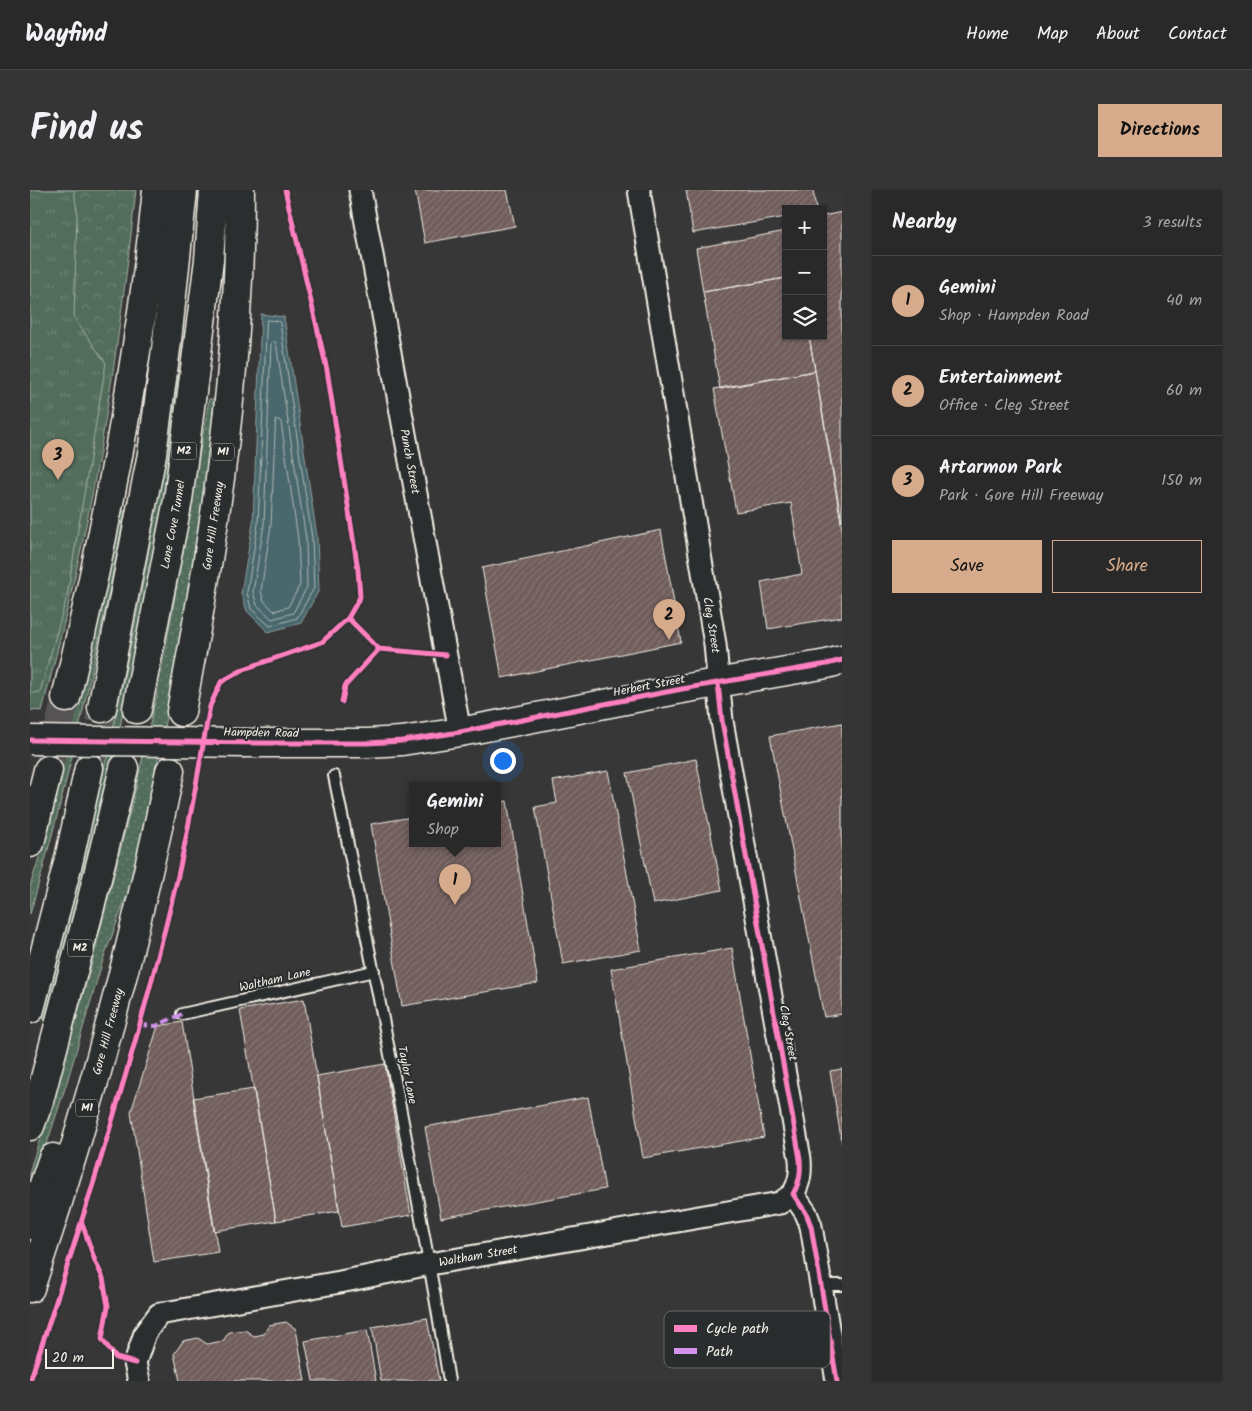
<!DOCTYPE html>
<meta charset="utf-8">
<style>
:root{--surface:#2a2929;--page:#363535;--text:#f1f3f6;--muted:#a5a6a8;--line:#464546;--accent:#d6ab8b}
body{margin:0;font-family:Kalam,sans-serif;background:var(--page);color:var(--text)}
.controls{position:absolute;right:15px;top:15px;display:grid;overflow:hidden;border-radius:0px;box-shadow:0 1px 4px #0004}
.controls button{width:45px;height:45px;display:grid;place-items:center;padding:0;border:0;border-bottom:1px solid var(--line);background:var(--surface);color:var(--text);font:25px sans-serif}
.scale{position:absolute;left:15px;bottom:12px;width:69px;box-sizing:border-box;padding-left:5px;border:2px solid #f4f1e8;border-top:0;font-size:14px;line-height:18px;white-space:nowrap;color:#f4f1e8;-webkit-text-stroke:4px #2a2d2e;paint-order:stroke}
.you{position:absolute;left:472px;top:570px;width:18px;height:18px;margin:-12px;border:4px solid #fff;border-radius:50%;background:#1a73e8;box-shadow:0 0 0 8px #1a73e833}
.badge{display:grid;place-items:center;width:32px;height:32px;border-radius:50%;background:var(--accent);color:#111;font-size:16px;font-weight:700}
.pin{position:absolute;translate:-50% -41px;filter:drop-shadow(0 1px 2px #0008)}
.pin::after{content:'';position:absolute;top:26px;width:18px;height:15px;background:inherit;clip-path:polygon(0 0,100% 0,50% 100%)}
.popup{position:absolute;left:379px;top:592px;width:92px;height:65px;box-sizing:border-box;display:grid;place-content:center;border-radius:0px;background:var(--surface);filter:drop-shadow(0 1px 4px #0005);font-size:16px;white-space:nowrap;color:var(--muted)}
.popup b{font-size:19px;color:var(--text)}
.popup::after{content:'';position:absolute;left:50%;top:100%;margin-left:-10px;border:10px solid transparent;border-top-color:var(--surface)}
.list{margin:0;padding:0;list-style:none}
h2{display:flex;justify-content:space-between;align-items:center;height:65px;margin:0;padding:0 20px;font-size:21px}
h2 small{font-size:16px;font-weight:400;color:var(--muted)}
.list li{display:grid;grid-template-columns:32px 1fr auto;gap:15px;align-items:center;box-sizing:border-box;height:90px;padding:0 20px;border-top:1px solid var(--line)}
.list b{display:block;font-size:19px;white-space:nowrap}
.list p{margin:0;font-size:16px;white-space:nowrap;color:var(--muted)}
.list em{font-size:16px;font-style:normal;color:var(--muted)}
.actions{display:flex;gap:10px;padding:15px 20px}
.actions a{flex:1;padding:11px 0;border:1px solid var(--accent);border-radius:0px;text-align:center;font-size:18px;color:var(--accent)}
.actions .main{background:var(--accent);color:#111}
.icon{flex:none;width:28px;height:28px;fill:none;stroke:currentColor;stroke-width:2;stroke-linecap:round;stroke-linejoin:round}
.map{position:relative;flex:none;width:812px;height:1191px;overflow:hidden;border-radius:0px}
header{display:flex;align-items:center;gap:30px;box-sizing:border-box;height:70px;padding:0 25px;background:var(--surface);border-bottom:1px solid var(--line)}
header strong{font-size:24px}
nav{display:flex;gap:28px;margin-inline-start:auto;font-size:18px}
.intro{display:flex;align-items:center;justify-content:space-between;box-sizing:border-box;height:120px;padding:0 30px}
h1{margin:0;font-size:35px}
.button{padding:12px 22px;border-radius:0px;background:var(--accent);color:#111;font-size:18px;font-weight:700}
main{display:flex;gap:30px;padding:0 30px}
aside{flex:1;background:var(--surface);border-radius:0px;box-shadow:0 1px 4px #0004}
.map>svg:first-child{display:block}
.grass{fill:url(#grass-dots);stroke:#a3afa2}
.forest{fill:url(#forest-crowns);stroke:#a3afa2}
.park{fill:url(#park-tufts);stroke:#a3afa2}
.water{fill:#4a676d;stroke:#8e9e9e}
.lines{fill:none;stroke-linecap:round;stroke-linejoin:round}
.shore{stroke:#b0bab7;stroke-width:1}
.building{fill:url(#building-hatch);stroke:#f4f1e8}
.highway-tunnel{stroke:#545352;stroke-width:28;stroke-dasharray:28 14;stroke-linecap:butt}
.lane-casing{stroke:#f4f1e8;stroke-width:14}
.street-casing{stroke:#f4f1e8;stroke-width:25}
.secondary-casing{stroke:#f4f1e8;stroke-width:31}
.highway-casing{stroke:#f4f1e8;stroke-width:31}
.lane{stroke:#2a2d2e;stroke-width:10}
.street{stroke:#2a2d2e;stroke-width:21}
.secondary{stroke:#2a2d2e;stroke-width:28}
.highway{stroke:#2a2d2e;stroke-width:28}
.secondary-bridge-casing{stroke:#f4f1e8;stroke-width:31;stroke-linecap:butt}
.secondary-bridge{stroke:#2a2d2e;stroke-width:28}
.quiet{stroke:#d193ec;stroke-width:4;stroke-dasharray:8 4;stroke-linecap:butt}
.cycleway-casing{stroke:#2a2d2e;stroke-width:8}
.cycleway{stroke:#ff80c0;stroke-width:5}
.labels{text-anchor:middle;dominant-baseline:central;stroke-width:4;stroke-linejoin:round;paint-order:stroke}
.shield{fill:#2a2d2e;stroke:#b7b6b0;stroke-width:1}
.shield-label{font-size:11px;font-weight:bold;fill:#f4f1e8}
.street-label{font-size:12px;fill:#f4f1e8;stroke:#2a2d2e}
.key{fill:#2a2d2e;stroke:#676866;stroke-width:1}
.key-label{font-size:14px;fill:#f4f1e8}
</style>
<header>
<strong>Wayfind</strong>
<nav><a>Home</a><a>Map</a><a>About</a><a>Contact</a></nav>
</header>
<div class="intro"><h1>Find us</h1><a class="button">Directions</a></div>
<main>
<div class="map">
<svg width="812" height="1191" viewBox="0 0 812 1191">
<defs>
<pattern id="grass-dots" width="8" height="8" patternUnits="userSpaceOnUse" patternTransform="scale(1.25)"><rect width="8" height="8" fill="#526d5d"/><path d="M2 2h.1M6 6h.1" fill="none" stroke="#6c8274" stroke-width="1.8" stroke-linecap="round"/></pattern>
<pattern id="forest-crowns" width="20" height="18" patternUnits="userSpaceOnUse" patternTransform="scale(1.25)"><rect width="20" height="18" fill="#526d5d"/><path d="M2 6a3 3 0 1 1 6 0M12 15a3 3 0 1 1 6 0" fill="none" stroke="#6c8274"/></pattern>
<pattern id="park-tufts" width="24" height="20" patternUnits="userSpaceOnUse" patternTransform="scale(1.25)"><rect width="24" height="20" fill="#526d5d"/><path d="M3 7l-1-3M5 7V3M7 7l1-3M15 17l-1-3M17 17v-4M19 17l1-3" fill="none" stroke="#6c8274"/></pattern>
<pattern id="building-hatch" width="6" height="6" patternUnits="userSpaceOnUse" patternTransform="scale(1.25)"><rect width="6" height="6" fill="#705d5b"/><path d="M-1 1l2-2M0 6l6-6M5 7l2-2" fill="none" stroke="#857573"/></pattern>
</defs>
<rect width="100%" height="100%" fill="#383737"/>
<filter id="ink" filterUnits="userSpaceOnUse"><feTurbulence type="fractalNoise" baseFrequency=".02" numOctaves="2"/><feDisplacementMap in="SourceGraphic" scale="10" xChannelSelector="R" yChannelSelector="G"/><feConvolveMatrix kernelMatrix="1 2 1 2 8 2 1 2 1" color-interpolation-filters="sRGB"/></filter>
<g filter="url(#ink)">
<path class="grass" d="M147 180H149L147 215 131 325 80 589 15 829H13C47 698 78 566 105 434 122 350 134 264 147 180Z
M179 209H185L168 345 157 417 122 600 100 697 73 770 37 892 0 1006V979L29 890 63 769 106 597 127 503 143 418Z
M91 320 95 321C69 456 39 591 0 724V696L15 649Z"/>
<path class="forest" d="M0 0H106C95 100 82 200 63 300 49 374 31 447 12 521L0 520Z"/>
<path class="park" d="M0 0H44L47 22 44 128 76 173 37 406 10 502 0 504Z"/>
<path class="water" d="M231 124 254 127 287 347 289 400 271 433 238 442 217 421 211 403 223 333Z"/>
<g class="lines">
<path class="shore" d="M237 130 248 131 250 133 282 348 284 398 267 428 240 436 221 419 217 402 228 334Z
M244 151 246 153 276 349 277 397 263 423 242 429 227 415 223 402 234 334 241 153Z
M246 230H249L251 232 268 349 270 395 258 417 244 421 234 411 231 401 241 335Z"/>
</g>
<path class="building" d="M385 0H477L485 36 395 53Z
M656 0H783L786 19H756V27L663 43Z
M812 22V332L779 146H793V26Z
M756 41V88L673 102 666 58Z
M756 88V146H779L785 181 690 199 673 102Z
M785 181 812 338V427L738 439 731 392 772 384 761 313 706 322 684 199Z
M631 340 651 452 472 488 452 378Z
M812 533V824L794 827 740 546Z
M666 569 692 700 623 714 597 583Z
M578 581 611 760 533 774 505 617 527 613 523 591Z
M477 611 508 793 372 816 341 634 382 627V654H468V612Z
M702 758 734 947 613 968 581 779Z
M274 809 309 1021 246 1031 210 820Z
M152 832 188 1062 124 1072 101 922 128 836Z
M355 874 381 1025 312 1037 287 886Z
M812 879V954L800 881Z
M224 899 246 1031 184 1041 163 908Z
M558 907 575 999 411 1028 395 937Z
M397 1128 409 1191H351L342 1137Z
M256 1132 266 1139 275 1191H150L144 1164 153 1151 168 1148 177 1154 193 1151 199 1142 215 1140 224 1146 234 1144 239 1135Z
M337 1140 346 1191H283L275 1151Z"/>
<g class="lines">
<path class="highway-tunnel" d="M60 574 72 518
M18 580 36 508"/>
<defs>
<path id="lane" d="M304 586C345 787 386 988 419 1191
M152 824 344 781
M790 1092 800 1095H812"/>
<g id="street">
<path id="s1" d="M330 0 430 542"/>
<path id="s2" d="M609 0 685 454 692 531 770 969C771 983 770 992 763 1004L776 1023 781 1036 807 1191"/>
<path id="s3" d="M109 1191 105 1173 115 1143 129 1124 310 1092 400 1074 750 1013 763 1004"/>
</g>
<path id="secondary" d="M215 553H337L372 551 430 542 652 499 797 474 812 470"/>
<g id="highway">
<path d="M36 508C76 341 110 171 127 0"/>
<path d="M72 518 122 264 137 151 153 0"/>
<path id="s4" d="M107 519 148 310 179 70 184 0"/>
<path id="s5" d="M151 522C160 471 170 420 178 369 198 247 210 123 210 0"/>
<path d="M0 653 18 580"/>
<path d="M0 819 39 669 59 578"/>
<path d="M0 936 9 911 59 721 94 578"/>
<path d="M0 1035 23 968"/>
<path id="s6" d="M0 1098C57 929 104 756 140 581"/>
</g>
</defs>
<use href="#lane" class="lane-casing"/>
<use href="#street" class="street-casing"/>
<use href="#secondary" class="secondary-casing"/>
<use href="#highway" class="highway-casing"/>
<use href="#lane" class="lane"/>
<use href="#street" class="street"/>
<use href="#secondary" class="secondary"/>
<use href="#highway" class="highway"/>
<defs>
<path id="secondary-bridge" d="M0 550 215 553"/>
</defs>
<use href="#secondary-bridge" class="secondary-bridge-casing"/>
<use href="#secondary-bridge" class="secondary-bridge"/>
<path class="quiet" d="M110 835 126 836 152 824"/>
<defs>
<path id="cycleway" d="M318 428 349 459 416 465
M688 493 692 531 770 969C771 983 770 992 763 1004L776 1023 781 1036 807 1191
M312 512 315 496 349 459
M0 550 229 553H337L372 551 430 542 652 499 797 474 812 470
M52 1033 65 1071 73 1088 78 1116 72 1149 86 1168 105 1173
M0 1191C54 1027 106 862 146 694 160 636 169 575 180 516L191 492 214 479 292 452 318 428 330 407 328 380 297 180 255 0"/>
</defs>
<use href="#cycleway" class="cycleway-casing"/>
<use href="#cycleway" class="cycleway"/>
</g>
</g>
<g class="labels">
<g class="shield">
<rect x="141.5" y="252.5" width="25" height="17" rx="4"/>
<rect x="182" y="253.5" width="22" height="17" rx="4"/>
<rect x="37.5" y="749.5" width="25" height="17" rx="4"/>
<rect x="46" y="909.5" width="22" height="17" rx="4"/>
</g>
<g class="shield-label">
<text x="154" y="261">M2</text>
<text x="193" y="262">M1</text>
<text x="50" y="758">M2</text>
<text x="57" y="918">M1</text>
</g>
<g class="street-label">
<text stroke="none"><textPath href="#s1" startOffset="276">Punch Street</textPath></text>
<text stroke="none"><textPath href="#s4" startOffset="188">Lane Cove Tunnel</textPath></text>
<text stroke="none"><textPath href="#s5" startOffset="189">Gore Hill Freeway</textPath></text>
<text stroke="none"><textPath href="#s2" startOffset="441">Cleg Street</textPath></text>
<text transform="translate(619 496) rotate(-11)">Herbert Street</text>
<text transform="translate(231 543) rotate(1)">Hampden Road</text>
<text transform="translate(245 790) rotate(-13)">Waltham Lane</text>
<text stroke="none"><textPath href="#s6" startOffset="268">Gore Hill Freeway</textPath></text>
<text transform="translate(758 843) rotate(80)">Cleg Street</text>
<text transform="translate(377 885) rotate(79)">Taylor Lane</text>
<text stroke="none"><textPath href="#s3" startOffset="398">Waltham Street</textPath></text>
</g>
</g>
<rect x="634" y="1121" width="166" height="57" rx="8" class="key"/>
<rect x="644" y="1135" width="23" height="7" fill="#ff80c0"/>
<rect x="644" y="1158" width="23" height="6" fill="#d193ec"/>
<g class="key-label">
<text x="676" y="1143">Cycle path</text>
<text x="676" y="1166">Path</text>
</g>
</svg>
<div class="controls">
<button>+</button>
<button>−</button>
<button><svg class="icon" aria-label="layers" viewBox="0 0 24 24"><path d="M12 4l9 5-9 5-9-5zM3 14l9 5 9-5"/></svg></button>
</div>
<div class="scale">20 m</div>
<div class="you"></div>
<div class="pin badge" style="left:425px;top:715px">1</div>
<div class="popup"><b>Gemini</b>Shop</div>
<div class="pin badge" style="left:639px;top:450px">2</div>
<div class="pin badge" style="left:28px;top:290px">3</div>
</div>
<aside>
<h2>Nearby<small>3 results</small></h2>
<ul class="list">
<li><span class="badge">1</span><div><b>Gemini</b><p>Shop · Hampden Road</p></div><em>40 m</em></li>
<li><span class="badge">2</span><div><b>Entertainment</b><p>Office · Cleg Street</p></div><em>60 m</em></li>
<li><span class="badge">3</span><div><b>Artarmon Park</b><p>Park · Gore Hill Freeway</p></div><em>150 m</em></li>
</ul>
<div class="actions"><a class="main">Save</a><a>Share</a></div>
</aside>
</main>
